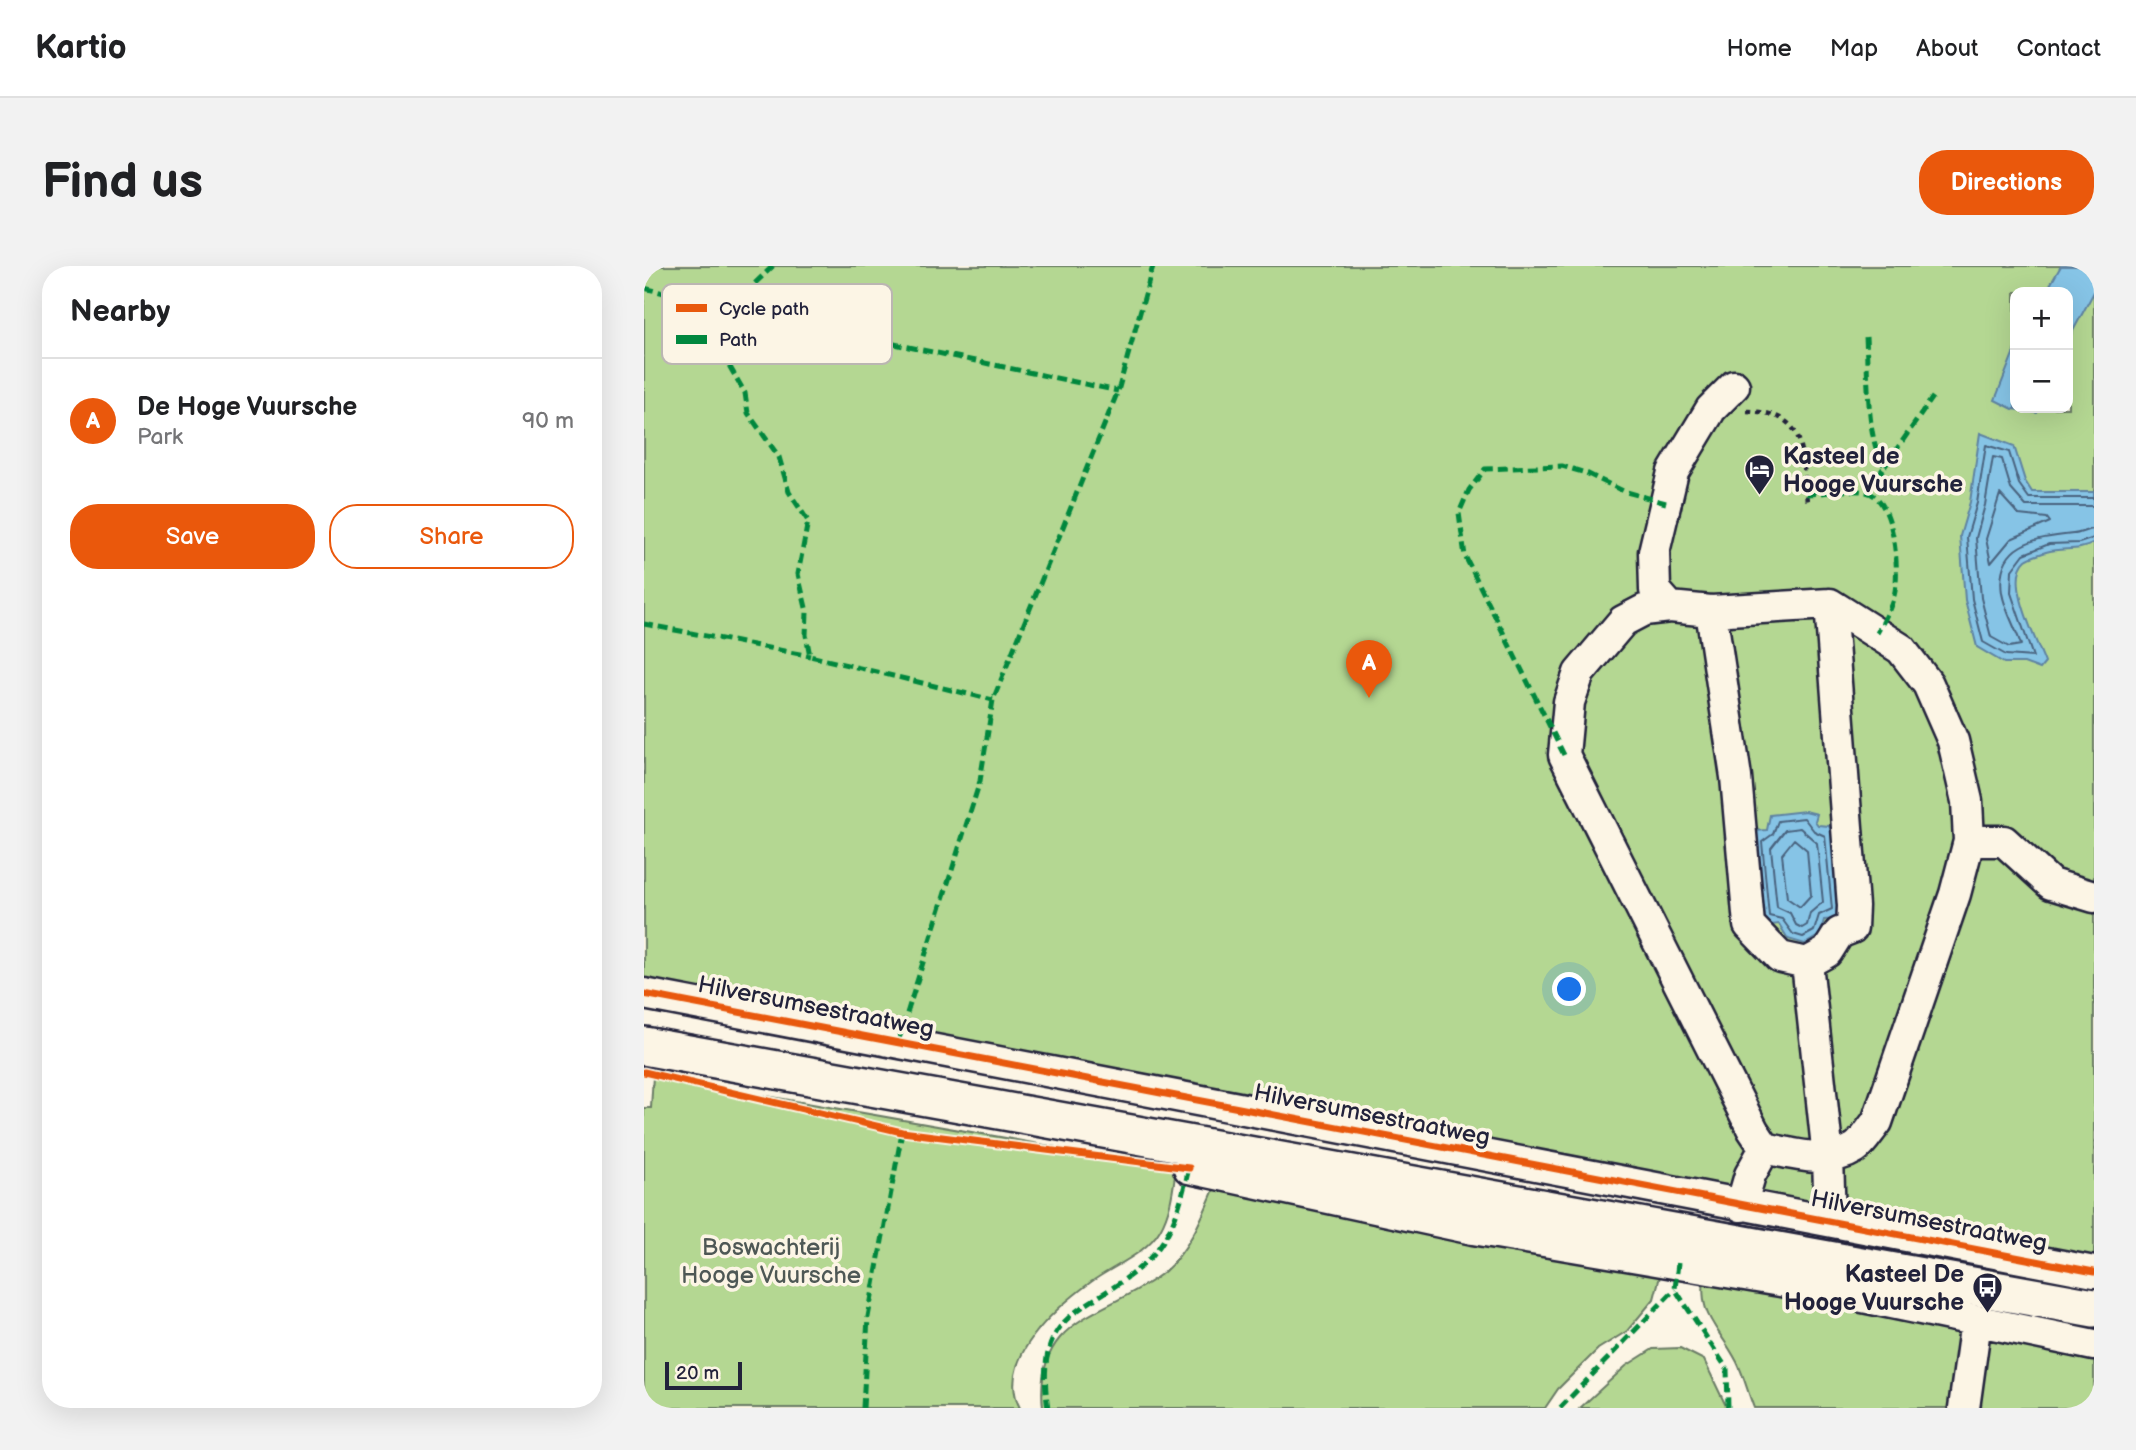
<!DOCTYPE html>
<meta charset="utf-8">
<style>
:root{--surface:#fff;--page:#f2f2f2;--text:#202124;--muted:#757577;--line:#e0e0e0;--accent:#ea580c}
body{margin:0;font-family:"Balsamiq Sans",sans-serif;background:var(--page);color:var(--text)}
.controls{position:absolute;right:21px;top:21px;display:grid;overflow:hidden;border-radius:14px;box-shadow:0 7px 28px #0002}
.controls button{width:63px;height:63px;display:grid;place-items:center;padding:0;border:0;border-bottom:2px solid var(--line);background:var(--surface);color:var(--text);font:35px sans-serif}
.scale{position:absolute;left:21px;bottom:18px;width:77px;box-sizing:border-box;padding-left:7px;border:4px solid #22223b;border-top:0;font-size:19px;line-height:24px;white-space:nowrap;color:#22223b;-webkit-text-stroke:5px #fcf5e5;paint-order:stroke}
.you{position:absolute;left:926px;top:724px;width:24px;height:24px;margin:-18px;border:5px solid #fff;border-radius:50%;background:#1a73e8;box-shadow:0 0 0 10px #1a73e833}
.badge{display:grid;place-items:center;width:46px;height:46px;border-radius:50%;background:var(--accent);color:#fff;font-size:23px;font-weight:700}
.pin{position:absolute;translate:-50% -58px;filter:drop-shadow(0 2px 4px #0008)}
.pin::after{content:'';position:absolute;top:37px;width:24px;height:21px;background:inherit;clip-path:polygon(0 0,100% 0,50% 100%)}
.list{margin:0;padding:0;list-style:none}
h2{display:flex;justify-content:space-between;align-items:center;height:91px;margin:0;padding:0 28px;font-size:30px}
h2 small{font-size:23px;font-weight:400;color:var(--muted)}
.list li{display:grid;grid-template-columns:46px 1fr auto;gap:21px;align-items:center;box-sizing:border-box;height:126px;padding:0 28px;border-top:2px solid var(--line)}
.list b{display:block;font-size:26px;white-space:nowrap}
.list p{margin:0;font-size:23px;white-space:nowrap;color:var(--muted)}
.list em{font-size:23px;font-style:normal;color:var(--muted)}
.actions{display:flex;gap:14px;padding:21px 28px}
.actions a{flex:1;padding:16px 0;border:2px solid var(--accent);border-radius:28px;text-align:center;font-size:24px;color:var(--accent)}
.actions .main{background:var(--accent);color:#fff}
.map{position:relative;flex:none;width:1450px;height:1142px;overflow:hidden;border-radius:28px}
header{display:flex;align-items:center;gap:42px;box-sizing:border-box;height:98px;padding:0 35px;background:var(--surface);border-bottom:2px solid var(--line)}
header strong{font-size:33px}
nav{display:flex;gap:38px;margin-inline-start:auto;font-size:24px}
.intro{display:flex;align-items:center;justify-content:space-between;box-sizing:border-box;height:168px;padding:0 42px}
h1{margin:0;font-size:49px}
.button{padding:18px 32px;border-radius:28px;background:var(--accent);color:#fff;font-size:24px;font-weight:700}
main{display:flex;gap:42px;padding:0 42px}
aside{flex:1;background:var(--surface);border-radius:28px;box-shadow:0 7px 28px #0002}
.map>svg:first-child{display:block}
.green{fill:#b4d792;stroke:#6b7c66;stroke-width:2;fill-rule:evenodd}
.water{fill:#86c4e6;stroke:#5e83a2;stroke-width:2}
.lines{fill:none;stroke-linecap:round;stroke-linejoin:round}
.shore{stroke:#4a637f;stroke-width:2}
.minor-casing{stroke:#22223b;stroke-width:35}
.major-casing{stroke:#22223b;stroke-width:42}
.path{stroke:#22223b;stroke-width:4.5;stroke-dasharray:5 5;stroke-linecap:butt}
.minor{stroke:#fcf5e5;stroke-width:30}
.major{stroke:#fcf5e5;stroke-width:37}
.quiet{stroke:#00873e;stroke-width:5;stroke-dasharray:10 5;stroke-linecap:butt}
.cycleway-casing{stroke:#fcf5e5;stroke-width:11}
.cycleway{stroke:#e8590c;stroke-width:7}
.labels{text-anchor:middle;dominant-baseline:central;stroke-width:7;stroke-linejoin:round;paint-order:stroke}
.poi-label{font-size:24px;font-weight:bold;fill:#22223b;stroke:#fcf5e5;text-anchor:start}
.street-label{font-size:24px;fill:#22223b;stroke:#fcf5e5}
.park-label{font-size:24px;fill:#4e5855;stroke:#fcf5e5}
.key{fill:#fcf5e5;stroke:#bbb6b2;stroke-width:2}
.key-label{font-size:19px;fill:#22223b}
</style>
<header>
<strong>Kartio</strong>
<nav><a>Home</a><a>Map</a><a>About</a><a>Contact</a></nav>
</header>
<div class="intro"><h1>Find us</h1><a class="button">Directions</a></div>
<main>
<aside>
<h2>Nearby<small></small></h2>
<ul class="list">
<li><span class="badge">A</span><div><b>De Hoge Vuursche</b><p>Park</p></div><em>90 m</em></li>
</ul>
<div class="actions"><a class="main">Save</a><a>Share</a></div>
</aside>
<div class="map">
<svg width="1450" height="1142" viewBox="0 0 1450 1142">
<rect width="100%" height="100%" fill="#fcf5e5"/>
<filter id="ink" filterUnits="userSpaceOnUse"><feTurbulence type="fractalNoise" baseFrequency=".0143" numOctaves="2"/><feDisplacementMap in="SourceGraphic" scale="14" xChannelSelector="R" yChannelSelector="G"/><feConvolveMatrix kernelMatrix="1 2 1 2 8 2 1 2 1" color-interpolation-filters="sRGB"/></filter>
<g filter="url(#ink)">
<path class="green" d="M0 0H1450V997L0 722ZM1371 26H1424V142H1371Z
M9 810 532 902C529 923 527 945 516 964 502 988 469 1000 447 1016 413 1041 351 1093 376 1142H0V842H7Z
M576 909 1020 995 1010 1033 983 1065 954 1083 914 1123 901 1142H399C389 1048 465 1050 520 1006 548 982 562 941 576 909Z
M1061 1003 1450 1087V1142H1110C1104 1127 1100 1110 1093 1096 1073 1057 1053 1053 1061 1003Z
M1036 1082 1060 1094 1083 1142H936L982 1100 1009 1083Z"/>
<path class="water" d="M1417 0H1450V26L1424 74V26H1402Z
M1371 83V142H1395L1393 147 1369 143 1351 134Z
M1336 167 1370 180 1381 215 1388 226H1450V277C1434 286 1419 281 1402 286 1397 288 1386 291 1382 294 1360 313 1393 375 1401 397L1396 403 1380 397H1360L1333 381 1321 334 1316 270 1326 236Z
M1161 545 1173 548 1171 555 1174 559 1185 560 1188 566 1196 653 1180 654 1176 669 1161 678 1144 673 1135 658 1119 660 1110 565 1123 564 1126 549Z"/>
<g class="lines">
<path class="shore" d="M1356 228 1375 249 1403 252 1406 256 1367 273 1347 297 1342 273Z
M1450 232H1385L1375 218 1365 186 1342 179 1333 237 1323 271 1328 333 1339 376 1362 389 1389 391 1367 327 1368 304 1380 288 1405 278 1435 277 1450 272
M1450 240H1382L1367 223 1358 193 1349 191 1341 239 1332 272 1337 332 1347 371 1365 381 1377 379C1372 362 1361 345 1358 327 1351 277 1391 272 1429 268 1437 268 1442 263 1450 263
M1160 552 1170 565 1181 570 1188 643 1175 649 1170 665 1159 671 1149 668 1138 653 1125 650 1118 576 1129 568 1134 555Z
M1156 562 1173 577 1179 636 1166 647 1163 659 1158 662 1152 659 1146 647 1133 641 1127 582 1141 564Z
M1150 573 1163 584 1167 629 1156 641 1143 632 1138 588Z"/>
<defs>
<path id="minor" d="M1186 338 1257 383 1284 418 1309 475 1323 535 1325 575 1311 628 1233 856C1226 864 1219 877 1211 882 1184 899 1149 888 1121 882L1109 864 920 489 925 436 935 407 979 355 1000 344 1026 341 1067 345Z
M1026 341 1011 324 1010 286 1029 206 1067 143 1090 120
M1067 345 1092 511 1105 659 1136 691 1163 697
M1325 575H1360L1407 618 1450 631
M0 728 1450 1006
M545 902 829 963 1166 1020 1450 1079
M1097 940 1106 909 1121 882
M1186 955 1184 891 1163 697 1183 686 1195 667 1208 662 1209 640 1186 338
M1320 1142 1332 1055"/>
<path id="major" d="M0 780 1450 1042"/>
</defs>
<use href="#minor" class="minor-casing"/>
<use href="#major" class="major-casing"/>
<path class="path" d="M1103 145C1166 147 1157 186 1163 235"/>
<use href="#minor" class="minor"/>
<use href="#major" class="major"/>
<path class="quiet" d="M129 0 84 43 83 96 101 127 104 147 135 191 145 226 164 255 154 308 163 346 162 369 166 390 349 434
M0 22 84 43 474 125
M1222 71C1224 102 1222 180 1241 200L1223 225
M1241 200 1289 131
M1162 228C1180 228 1204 222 1222 226 1249 231 1254 294 1252 317 1251 335 1242 351 1233 367
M0 358 166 390
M920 489 821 290 815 247 825 224 841 203 918 200 942 207 979 225 1022 237
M254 776 336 515 349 434 474 125 509 0
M1034 997 1031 1023 1083 1103 1084 1142
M219 1142 224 1051 258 866
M404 1142C388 1038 448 1049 505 993 530 967 537 935 545 902
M916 1142 1031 1023"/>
<defs>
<path id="cycleway" d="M0 728 1450 1006
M0 806 258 866 545 902"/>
</defs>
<use href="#cycleway" class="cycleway-casing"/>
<use href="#cycleway" class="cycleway"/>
</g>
</g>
<defs>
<symbol id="hotel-pin" viewBox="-11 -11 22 30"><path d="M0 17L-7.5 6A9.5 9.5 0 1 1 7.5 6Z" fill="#22223b" stroke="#fcf5e5"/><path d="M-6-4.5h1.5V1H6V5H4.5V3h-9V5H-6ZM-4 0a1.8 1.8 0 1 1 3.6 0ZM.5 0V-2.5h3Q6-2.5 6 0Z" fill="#fff"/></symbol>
<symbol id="bus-pin" viewBox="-11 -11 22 30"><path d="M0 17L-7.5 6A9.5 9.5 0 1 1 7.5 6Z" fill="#22223b" stroke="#fcf5e5"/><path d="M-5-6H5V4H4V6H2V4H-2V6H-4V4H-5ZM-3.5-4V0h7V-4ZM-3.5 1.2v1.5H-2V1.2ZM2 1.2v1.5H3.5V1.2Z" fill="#fff"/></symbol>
</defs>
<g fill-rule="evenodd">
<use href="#hotel-pin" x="1098" y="186" width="35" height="47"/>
<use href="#bus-pin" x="1326" y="1004" width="35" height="47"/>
</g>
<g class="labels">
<g class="poi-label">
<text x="1139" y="190">Kasteel de<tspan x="1139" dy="28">Hooge Vuursche</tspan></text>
<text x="1320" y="1008" text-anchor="end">Kasteel De<tspan x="1320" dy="28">Hooge Vuursche</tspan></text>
</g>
<g class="street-label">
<text transform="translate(172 741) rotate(11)">Hilversumsestraatweg</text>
<text transform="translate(728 849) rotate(11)">Hilversumsestraatweg</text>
<text transform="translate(1285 955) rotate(11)">Hilversumsestraatweg</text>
</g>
<g class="park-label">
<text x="127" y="981">Boswachterij<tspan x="127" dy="28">Hooge Vuursche</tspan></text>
</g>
</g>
<rect x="18" y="18" width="230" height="80" rx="10" class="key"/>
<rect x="32" y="38" width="31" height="8" fill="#e8590c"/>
<rect x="32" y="69" width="31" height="9" fill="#00873e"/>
<g class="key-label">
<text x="75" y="49">Cycle path</text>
<text x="75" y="80">Path</text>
</g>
</svg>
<div class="controls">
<button>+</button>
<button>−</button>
</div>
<div class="scale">20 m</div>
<div class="you"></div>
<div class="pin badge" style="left:725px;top:432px">A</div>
</div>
</main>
